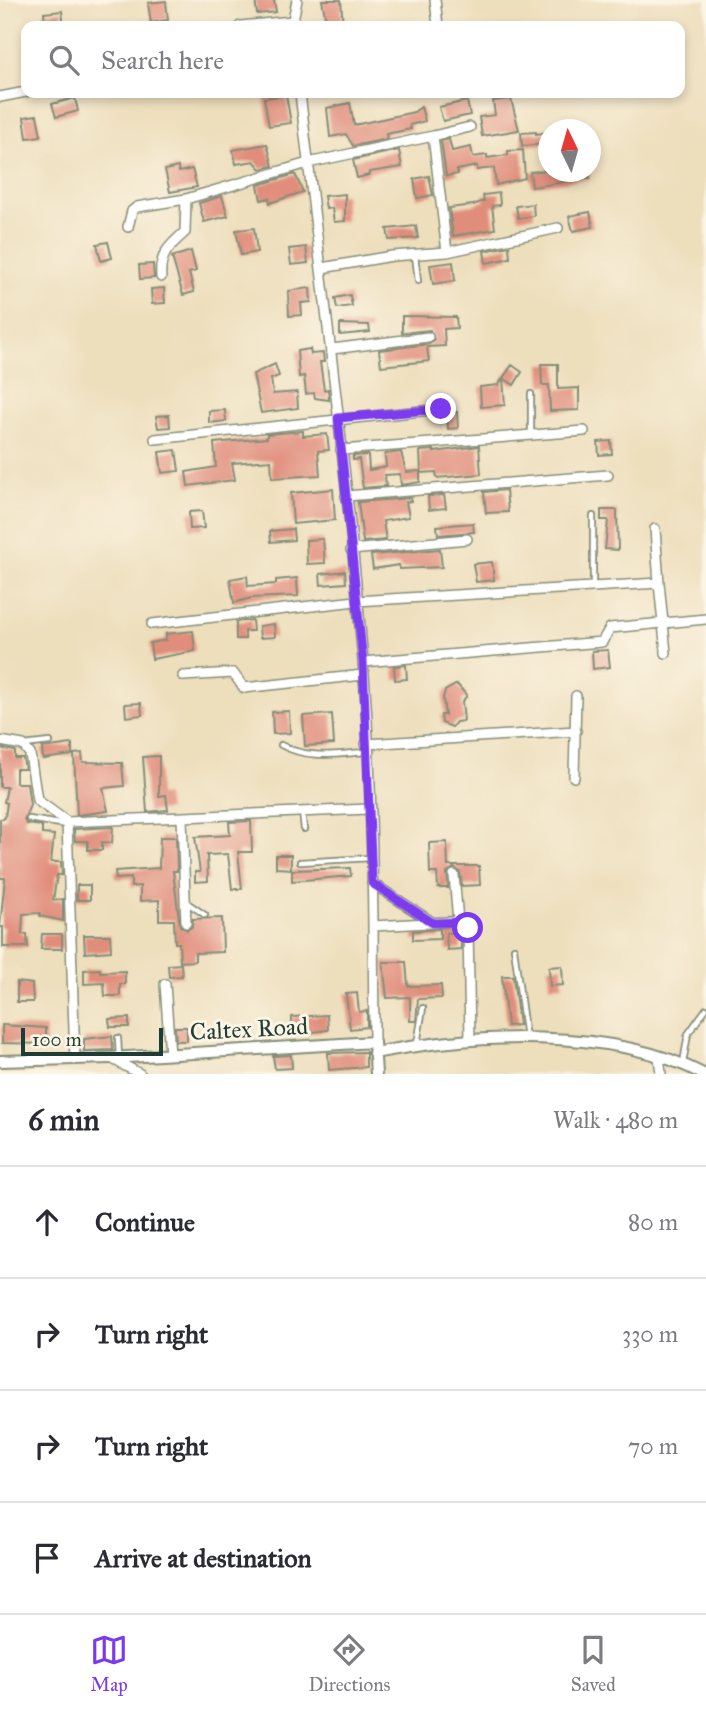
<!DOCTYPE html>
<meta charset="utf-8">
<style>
:root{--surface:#fff;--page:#f7f7f7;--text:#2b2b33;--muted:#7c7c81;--line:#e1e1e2;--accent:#7c3aed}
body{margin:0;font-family:"IM FELL Great Primer",serif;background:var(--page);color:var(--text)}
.compass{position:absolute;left:538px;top:119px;width:63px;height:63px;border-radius:50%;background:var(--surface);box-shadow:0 4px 10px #0003;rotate:355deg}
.scale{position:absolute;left:21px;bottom:18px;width:142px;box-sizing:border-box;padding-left:7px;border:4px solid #1f3d34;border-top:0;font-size:19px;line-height:24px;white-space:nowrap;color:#1f3d34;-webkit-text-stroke:5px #fcf5e5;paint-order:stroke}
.stop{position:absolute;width:21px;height:21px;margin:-16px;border:5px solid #7c3aed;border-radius:50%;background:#fff}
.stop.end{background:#7c3aed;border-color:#fff;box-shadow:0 2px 7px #0008}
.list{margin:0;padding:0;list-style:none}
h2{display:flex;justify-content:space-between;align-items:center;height:91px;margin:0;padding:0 28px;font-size:30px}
h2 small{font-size:23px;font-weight:400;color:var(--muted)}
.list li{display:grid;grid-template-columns:46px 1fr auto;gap:21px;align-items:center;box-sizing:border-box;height:112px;padding:0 28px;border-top:2px solid var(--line)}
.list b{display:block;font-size:26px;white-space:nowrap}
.list em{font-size:23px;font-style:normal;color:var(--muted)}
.icon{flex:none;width:38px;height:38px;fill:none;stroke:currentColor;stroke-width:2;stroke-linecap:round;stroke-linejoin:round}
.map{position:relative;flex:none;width:706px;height:1074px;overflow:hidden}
.search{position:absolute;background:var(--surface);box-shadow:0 4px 10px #0003;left:21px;right:21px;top:21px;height:77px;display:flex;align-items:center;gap:18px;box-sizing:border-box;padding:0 24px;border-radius:14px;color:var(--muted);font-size:26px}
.sheet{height:539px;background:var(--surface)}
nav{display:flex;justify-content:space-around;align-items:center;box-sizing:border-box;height:98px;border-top:2px solid var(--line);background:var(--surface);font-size:19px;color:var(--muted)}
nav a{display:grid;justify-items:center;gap:4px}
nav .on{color:var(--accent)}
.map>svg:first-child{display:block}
.building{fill:#e18d7b}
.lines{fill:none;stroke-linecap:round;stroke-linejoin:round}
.service-casing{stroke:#868e78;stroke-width:8}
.minor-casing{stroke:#868e78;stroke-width:12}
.tertiary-casing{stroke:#868e78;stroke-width:14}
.service{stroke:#fff;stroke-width:4.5}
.minor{stroke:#fff;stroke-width:9}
.tertiary{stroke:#fff;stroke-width:10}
.route{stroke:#7c3aed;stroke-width:9}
.labels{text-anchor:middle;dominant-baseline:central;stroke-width:6;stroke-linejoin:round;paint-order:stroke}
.street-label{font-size:24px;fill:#1f3d34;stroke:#fcf5e5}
</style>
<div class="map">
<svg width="706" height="1074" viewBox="0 0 706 1074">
<rect width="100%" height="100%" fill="#fcf5e5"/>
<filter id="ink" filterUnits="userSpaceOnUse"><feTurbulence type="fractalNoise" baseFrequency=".0143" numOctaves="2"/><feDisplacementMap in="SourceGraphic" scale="14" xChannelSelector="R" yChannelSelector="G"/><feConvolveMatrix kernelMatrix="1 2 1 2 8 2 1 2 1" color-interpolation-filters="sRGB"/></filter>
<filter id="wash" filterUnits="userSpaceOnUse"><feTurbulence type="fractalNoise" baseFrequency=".00686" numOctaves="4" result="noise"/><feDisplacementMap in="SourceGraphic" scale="28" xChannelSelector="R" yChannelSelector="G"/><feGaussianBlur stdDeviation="1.57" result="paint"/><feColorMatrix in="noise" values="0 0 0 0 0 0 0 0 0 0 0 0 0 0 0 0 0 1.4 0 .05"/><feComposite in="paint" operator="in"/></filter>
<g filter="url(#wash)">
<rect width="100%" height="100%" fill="#eddebc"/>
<g id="blocks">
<path class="building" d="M255 0H274L276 12 257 14Z
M322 0H341L343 26H327Z
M166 1 168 20 151 23 148 3Z
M62 11 64 26H45L44 13Z
M286 95 291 123 269 126 264 98Z
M75 98 78 111 56 117 52 104Z
M511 99 519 130 482 136 479 117 495 115 493 101Z
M467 101 470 115 443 121 439 107Z
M350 103 354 125 414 112 421 107 425 121 410 125 411 129 386 134 387 139 353 146 346 134 330 137 327 108Z
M37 115 41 136 27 138 24 117Z
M536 132V134L549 132V144L522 146 521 133Z
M449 139 452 151 471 147 473 157 487 155V158L508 155V151L523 150 525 178 496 185 494 168 477 170V166L457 170 458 174 446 176 441 141Z
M267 144 273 166 261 169 254 161 236 164 233 150Z
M399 150 402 167 369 172V175L357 178 353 160Z
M178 167 179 172 192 169 197 187 170 192 165 170Z
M549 170 589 172 590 178 532 187 530 172Z
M295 174 303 192 270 203 269 198 261 200 258 185Z
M429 176 433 195 417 198 414 179Z
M499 193 500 205 492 206 495 229 453 236 449 208 473 205 484 201 483 195Z
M345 194V221L334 222 332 208 326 209 324 196Z
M222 196 228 216 204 222 199 203Z
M533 204 534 216 518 218 516 206Z
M590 212 593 227 573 231 569 216Z
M416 226 418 238 389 240 387 229Z
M254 228 257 252 241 255 236 230Z
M108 242 112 258 101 261 97 244Z
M509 246 510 258 486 263 484 251Z
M306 247 308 263 291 265 289 249Z
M191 251 196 271 189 273 194 292 183 295 172 257Z
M453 262 455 281 433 284 430 265Z
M153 264 154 278 140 279 139 265Z
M164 288 165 303 152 304 151 289Z
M310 288 311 302 301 303 302 315 289 316 288 291Z
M350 295 352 306 337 308 335 298Z
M402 316 456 317 457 328 444 329 445 346 427 347 429 361 381 366 379 350 429 344 434 340 430 330 402 333Z
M340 324 369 325 370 332 340 335Z
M310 349 311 354 323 353 324 362H320L324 390 328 389 329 400 315 398 314 393 306 394 304 376 299 377 297 351Z
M275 364 279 376 271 379 273 394 297 392 298 408 261 413 253 374Z
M541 364H558V389L579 388V410L550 411 549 385H542Z
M512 365 522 372 514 385 503 378Z
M503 378 505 405 481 407 480 387 498 385Z
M225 410 226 421 209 423V411Z
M447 412H457L458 428 448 429Z
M169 415 170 427 158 428 156 416Z
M303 431V436L327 434 329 450 318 451 320 475 272 478 271 460 232 463 235 480 188 486 186 472 216 467 214 443 267 438V434Z
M611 441 612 454 599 455 598 442Z
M479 446 481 474 437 478 436 472 421 473 420 451 434 450V452Z
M176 450 179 471 162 473 159 452Z
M401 452 406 472 420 471V482L401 485 400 474 385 475 386 486 363 488 359 459 353 460V456L368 455 369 470 386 467 385 454Z
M333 489 335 520 293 524 291 493Z
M506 490 508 512 486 513 484 492Z
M444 495 446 508 429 510 428 496Z
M410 498 411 501 406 502 409 517 383 521 386 540 363 542 358 502Z
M601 510H617L618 550 605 549 608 520H601Z
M202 511 204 528 190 529 189 512Z
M473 523 474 532 438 535 437 526Z
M293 529 294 540 271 542 270 531Z
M323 539 325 563 307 564 306 540Z
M440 549 442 567 400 569 399 565 373 569 371 555Z
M492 562 494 580 476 582 473 564Z
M345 571 346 583 321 585 320 574Z
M247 576 248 586 276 584V580L297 578 298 596 251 598 234 603 230 579Z
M252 620 253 631H245V639H236V622Z
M274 624 275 637 260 638 259 626Z
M193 631 195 651 152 659 150 643 166 640V634Z
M608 650 610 667 593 669 592 651Z
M406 665 407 679 395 680 394 666Z
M457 684 467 696 462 701 464 721 456 722 452 727 442 723 441 715H445L443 698 445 691Z
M141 703 142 715 126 717 125 704Z
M289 711 290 733 273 734 272 712Z
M332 714 334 744 305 746 303 716Z
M72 744V755L43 759 42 748Z
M0 748 15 751V758H23L25 769H16V783H27L30 805 24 820 27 824 42 826V834L54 835 51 862H61L62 875H57L53 900 63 899V921L40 916V913L23 914 22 934H27L28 947H3V927H0L5 878H0V819L5 818 7 803 4 802 7 787H0Z
M82 753 83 762 122 763 124 786 103 788 108 811 77 815 74 754Z
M159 756V796L166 795 168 810 147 812 143 757Z
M251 821 252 852H238L242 889H232L228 854 207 855 208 881 195 882V872H200L195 837 230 835 229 822Z
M113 827 112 843 102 842V850H88V841H75L74 829Z
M160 837H176L177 871H173L180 926 187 930 192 927 193 919 222 918 223 952 195 953V961L180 962 179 943H175L174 920H159V900L140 901V886L131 887V878L116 879 115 871 159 868Z
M447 842 448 866H479L480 885 462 886 460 872 454 868 447 873 448 888H438L437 873H430L429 843Z
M276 855H291V869L276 868Z
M350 868 351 876 292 881V870Z
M77 885H90V900H77Z
M440 929V939L413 940V931Z
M461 932V949L447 950 446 933Z
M42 934H62V949H41Z
M84 935H110L111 951 85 953Z
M383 962H406L408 986 441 985 442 998 418 999 416 1021H410V997L387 998Z
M181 964 182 976 169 977 168 965Z
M562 966 563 985 550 986 549 967Z
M100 969V972L125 971V984H120V996H105L104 983 84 984V970Z
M502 976H513L519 1025 507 1026Z
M17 982 32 984 33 1002H17Z
M357 993 359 1012 367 1011V1027L350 1029 346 994Z
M327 1015 328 1030 292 1035V1017Z
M129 1018V1027H110L109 1019Z
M2 1025 46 1028V1044L2 1043Z
M175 1027H187V1041H176Z
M112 1036 113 1050 84 1051V1039Z
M366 1052V1067L329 1070 328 1053Z
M291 1055 292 1068 275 1069 273 1056Z"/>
</g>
</g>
<g filter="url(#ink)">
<use href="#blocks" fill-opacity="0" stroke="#868e78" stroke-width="2"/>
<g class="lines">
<defs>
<path id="service" d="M415 255 418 281
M531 394V435
M593 586V516
M24 745 50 742
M281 745C309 760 336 754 366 752
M302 812 304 829
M29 819 66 825
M300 862 371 858
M186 902 205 915
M514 948 526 1038
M118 1038 119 1057
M417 1044 423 1008
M683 1063 688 1034 706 1009"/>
<path id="minor" d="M435 0 438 26
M292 25 297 0
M240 26 292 21
M300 93C322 282 347 471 363 661 373 787 373 915 374 1042
M0 97 26 92
M433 136 470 127
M128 227 132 211 137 207 186 199 308 163 433 136 447 252
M322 268 392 256 447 252 558 228
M161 277C159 255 169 246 185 232L186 199
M332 349 428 337
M155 439 441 409
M341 450 584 431
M346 496 608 475
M351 550 467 539
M659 583 666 653
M152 624 356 601 659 583 655 529
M363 662 602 642 610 628 706 619
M183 676 233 673 244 688 363 675
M0 741 23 745 30 754 37 800 67 822 369 809
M366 744 576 731
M574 777 576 696
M182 818 186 923
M67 822 75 1060
M454 875 458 921
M372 883 432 922
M373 926 465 921 468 928 470 1040
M165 984 170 1054
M659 1057 661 1074
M111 1058 140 1074"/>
<path id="tertiary" d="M374 1053C472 1034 612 1026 703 1074
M0 1061 111 1058 374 1042 376 1074"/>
</defs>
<use href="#service" class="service-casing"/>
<use href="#minor" class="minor-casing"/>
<use href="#tertiary" class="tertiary-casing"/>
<use href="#service" class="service"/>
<use href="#minor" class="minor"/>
<use href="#tertiary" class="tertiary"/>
</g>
</g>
<g class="lines" filter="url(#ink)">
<path class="route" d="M441 409 338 418 363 662 372 883 433 923 465 922 468 928"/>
</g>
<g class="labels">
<g class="street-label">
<text transform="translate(249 1029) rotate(-3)">Caltex Road</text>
</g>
</g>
</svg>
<svg class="compass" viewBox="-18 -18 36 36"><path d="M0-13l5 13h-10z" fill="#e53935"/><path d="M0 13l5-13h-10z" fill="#7c7c81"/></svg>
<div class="scale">100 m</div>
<div class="stop" style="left:468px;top:928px"></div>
<div class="stop end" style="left:441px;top:409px"></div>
<div class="search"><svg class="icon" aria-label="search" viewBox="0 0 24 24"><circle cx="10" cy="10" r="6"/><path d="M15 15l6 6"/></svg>Search here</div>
</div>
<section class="sheet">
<h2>6 min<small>Walk · 480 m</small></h2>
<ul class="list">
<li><svg class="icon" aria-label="ahead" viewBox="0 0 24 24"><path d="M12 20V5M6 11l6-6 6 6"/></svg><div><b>Continue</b></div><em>80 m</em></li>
<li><svg class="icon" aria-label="right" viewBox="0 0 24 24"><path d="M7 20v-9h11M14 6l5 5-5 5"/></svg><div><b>Turn right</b></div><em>330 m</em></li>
<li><svg class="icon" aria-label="right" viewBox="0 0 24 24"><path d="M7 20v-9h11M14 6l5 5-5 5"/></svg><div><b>Turn right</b></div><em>70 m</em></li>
<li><svg class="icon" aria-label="arrive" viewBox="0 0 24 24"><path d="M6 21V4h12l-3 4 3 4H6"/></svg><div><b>Arrive at destination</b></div></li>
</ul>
</section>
<nav>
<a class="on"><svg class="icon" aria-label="map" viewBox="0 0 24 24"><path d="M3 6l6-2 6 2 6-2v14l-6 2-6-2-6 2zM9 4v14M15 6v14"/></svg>Map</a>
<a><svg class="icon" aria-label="directions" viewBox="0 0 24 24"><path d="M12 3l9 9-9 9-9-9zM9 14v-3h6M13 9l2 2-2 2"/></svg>Directions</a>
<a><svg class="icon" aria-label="saved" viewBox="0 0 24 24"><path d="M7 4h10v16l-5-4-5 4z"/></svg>Saved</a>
</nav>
